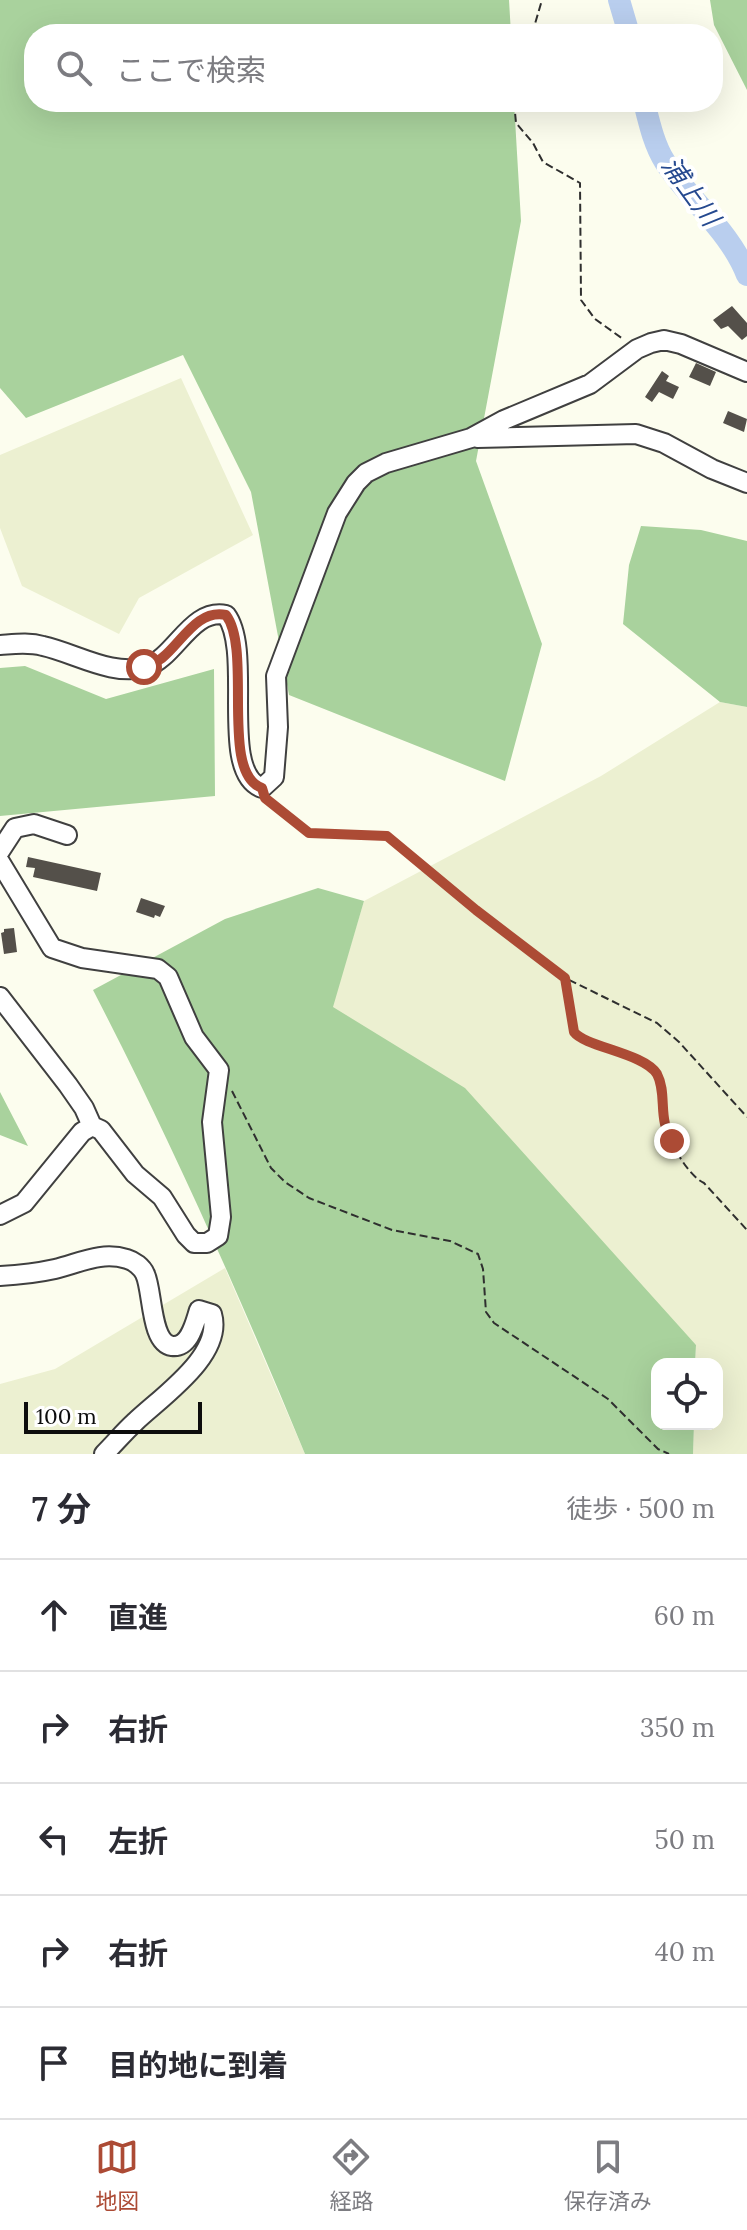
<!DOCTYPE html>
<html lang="ja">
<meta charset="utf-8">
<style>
:root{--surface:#fff;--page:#f2f2f3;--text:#2b2b33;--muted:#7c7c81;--line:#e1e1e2;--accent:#ac4b35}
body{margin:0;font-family:Lora,"Noto Sans JP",serif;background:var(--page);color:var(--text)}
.controls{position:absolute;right:24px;bottom:24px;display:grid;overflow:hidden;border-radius:16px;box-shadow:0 8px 32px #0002}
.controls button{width:72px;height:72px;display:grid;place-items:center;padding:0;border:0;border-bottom:2px solid var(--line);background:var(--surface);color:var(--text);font:40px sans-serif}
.scale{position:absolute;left:24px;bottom:20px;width:178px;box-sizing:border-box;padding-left:8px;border:4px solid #0d0d0d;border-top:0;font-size:22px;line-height:28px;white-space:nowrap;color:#0d0d0d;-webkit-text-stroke:6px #fff;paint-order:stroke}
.stop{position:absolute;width:24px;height:24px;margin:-18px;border:6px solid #ac4b35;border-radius:50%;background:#fff}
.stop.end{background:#ac4b35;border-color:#fff;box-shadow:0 2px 8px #0008}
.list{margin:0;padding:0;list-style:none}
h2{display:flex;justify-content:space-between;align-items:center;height:104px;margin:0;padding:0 32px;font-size:34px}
h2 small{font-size:26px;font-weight:400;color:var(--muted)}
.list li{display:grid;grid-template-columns:52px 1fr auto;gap:24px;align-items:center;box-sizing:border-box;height:112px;padding:0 32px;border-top:2px solid var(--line)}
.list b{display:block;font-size:30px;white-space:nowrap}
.list em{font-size:26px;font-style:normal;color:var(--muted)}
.icon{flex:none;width:44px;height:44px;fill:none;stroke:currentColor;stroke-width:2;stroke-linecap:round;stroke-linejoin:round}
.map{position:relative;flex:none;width:747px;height:1454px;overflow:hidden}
.search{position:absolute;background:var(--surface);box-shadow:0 8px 32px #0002;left:24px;right:24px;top:24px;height:88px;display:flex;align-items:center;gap:20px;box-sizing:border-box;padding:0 28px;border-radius:32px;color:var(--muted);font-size:30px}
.sheet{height:664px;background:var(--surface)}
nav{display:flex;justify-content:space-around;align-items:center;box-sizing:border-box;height:112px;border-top:2px solid var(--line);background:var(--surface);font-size:22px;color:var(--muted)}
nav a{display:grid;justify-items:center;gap:4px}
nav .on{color:var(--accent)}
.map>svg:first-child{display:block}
.farmland{fill:#ecf0d1}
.forest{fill:#a9d29d}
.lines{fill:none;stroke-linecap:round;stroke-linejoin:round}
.river{stroke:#b9ceee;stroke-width:22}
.building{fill:#54504a}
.minor-casing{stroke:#404040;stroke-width:22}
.path{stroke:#2f2f2f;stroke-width:2;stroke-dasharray:8 4;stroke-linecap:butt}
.minor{stroke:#fff;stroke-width:18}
.route{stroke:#ac4b35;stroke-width:10}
.labels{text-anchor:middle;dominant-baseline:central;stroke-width:8;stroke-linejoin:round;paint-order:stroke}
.water-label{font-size:26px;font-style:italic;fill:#25498f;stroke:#fff}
</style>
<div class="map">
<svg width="747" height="1454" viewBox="0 0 747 1454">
<rect width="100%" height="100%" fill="#fcfdee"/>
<path class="farmland" d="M181 378 253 535 139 598 119 634 22 586 0 528V455Z
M720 702 747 707V1454H693L694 1424H717V1364H695L696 1345 332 1007 364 901 601 776Z
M225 1268 305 1454H0V1384L55 1369Z"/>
<path class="forest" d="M0 0H509L511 34H34V102H514L521 221 476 461 542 644 505 781 289 695 251 492 183 355 26 418 0 388Z
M710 0H747V90L714 25Z
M641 526 701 530 747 541V707L720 702 623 624 629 565Z
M25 666 106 699 214 669 215 796 0 816V668Z
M318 888 364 901 333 1007 465 1088 696 1345 695 1364H657V1424H694L693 1454H305C240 1296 171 1141 93 990L225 919Z
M0 1092 28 1146 0 1135Z"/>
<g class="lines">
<path class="river" d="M619 0 629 34
M644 102C649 122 654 145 665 162 690 201 730 231 747 275"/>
</g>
<path class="building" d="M732 306 747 323V336L742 340 728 326 721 329 713 320Z
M696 363 716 372 710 386 689 377Z
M662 371 669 376 666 381 679 387 673 399 659 392 652 402 645 397Z
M728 411 747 419 744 432 723 423Z
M28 857 101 873 97 891 33 877 35 868 26 867Z
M141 898 165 906 160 917 155 915 154 918 136 912Z
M14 928 17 952 4 954 1 933 4 932V929Z"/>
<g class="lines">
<defs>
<path id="minor" d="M477 438 636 434 664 443 712 469 747 483
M0 645C15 644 29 642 43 646 75 653 113 677 146 667 176 657 191 608 226 615 254 652 218 772 262 788L274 777 278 727 276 676 337 513 356 483 366 473 386 463 471 438 504 420 590 384 637 349 651 343 664 340 681 344 747 372
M0 851 15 828 34 824 67 835
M0 862 52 948 82 958 158 969 168 977 194 1037 219 1070 212 1122 221 1217 218 1236 207 1243H194L186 1235 162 1197 135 1174 101 1130 92 1126 84 1108 68 1085 0 997
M0 1215 24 1203 82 1132 92 1126
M0 1276C18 1275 37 1273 55 1269 80 1263 101 1251 127 1259 134 1261 142 1267 145 1274 153 1290 150 1343 172 1346 190 1348 195 1322 199 1310L212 1314C224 1355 161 1397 135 1422 124 1432 115 1443 104 1454"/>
</defs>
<use href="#minor" class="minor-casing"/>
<path class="path" d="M532 34 542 0
M514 102 516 123 533 143 543 162 580 183 581 300 595 319 623 339
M270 802 309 833 387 836 476 910 565 978 657 1023 679 1042 747 1117
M566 980 574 1032C585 1047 642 1053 656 1074 665 1088 661 1106 664 1122 669 1141 687 1175 704 1183L747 1230
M232 1091 271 1168 285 1182 309 1198 392 1230 450 1241 478 1254 483 1269 486 1312 494 1323 608 1399 658 1449 669 1454"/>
<use href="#minor" class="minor"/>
</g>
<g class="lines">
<path class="route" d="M144 667C150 664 157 662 162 658 182 642 197 609 226 615 253 651 219 773 262 788L265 798 309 833 387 836 476 910 565 978 574 1032C585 1047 644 1053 657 1074 665 1089 661 1108 665 1124 667 1130 670 1136 672 1141"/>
</g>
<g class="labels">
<g class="water-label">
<text transform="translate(691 191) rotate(54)">浦上川</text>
</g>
</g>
</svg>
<div class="controls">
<button><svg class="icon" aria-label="locate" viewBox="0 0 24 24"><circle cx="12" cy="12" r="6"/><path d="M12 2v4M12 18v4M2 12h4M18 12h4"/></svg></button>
</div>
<div class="scale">100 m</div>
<div class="stop" style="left:144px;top:667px"></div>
<div class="stop end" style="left:672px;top:1141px"></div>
<div class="search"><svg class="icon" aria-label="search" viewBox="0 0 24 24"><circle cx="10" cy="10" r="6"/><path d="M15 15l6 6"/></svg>ここで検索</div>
</div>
<section class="sheet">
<h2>7 分<small>徒歩 · 500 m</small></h2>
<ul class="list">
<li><svg class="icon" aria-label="ahead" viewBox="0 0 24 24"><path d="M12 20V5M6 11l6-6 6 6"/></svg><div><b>直進</b></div><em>60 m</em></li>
<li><svg class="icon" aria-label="right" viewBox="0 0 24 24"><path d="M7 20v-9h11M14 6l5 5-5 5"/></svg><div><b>右折</b></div><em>350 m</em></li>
<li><svg class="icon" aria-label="left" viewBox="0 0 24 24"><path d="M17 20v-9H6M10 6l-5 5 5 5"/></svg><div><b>左折</b></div><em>50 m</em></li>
<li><svg class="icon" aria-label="right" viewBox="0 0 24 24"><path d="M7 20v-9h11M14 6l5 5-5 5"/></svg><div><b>右折</b></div><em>40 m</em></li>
<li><svg class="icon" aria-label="arrive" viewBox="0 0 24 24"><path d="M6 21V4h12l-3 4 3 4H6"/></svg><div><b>目的地に到着</b></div></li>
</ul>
</section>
<nav>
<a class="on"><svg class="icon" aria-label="map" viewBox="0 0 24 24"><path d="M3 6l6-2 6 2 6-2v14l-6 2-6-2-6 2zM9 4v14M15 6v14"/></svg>地図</a>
<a><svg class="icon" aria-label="directions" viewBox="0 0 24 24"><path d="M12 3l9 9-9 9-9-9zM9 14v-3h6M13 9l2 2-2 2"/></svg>経路</a>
<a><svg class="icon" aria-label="saved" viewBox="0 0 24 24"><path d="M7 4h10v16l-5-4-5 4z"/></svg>保存済み</a>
</nav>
